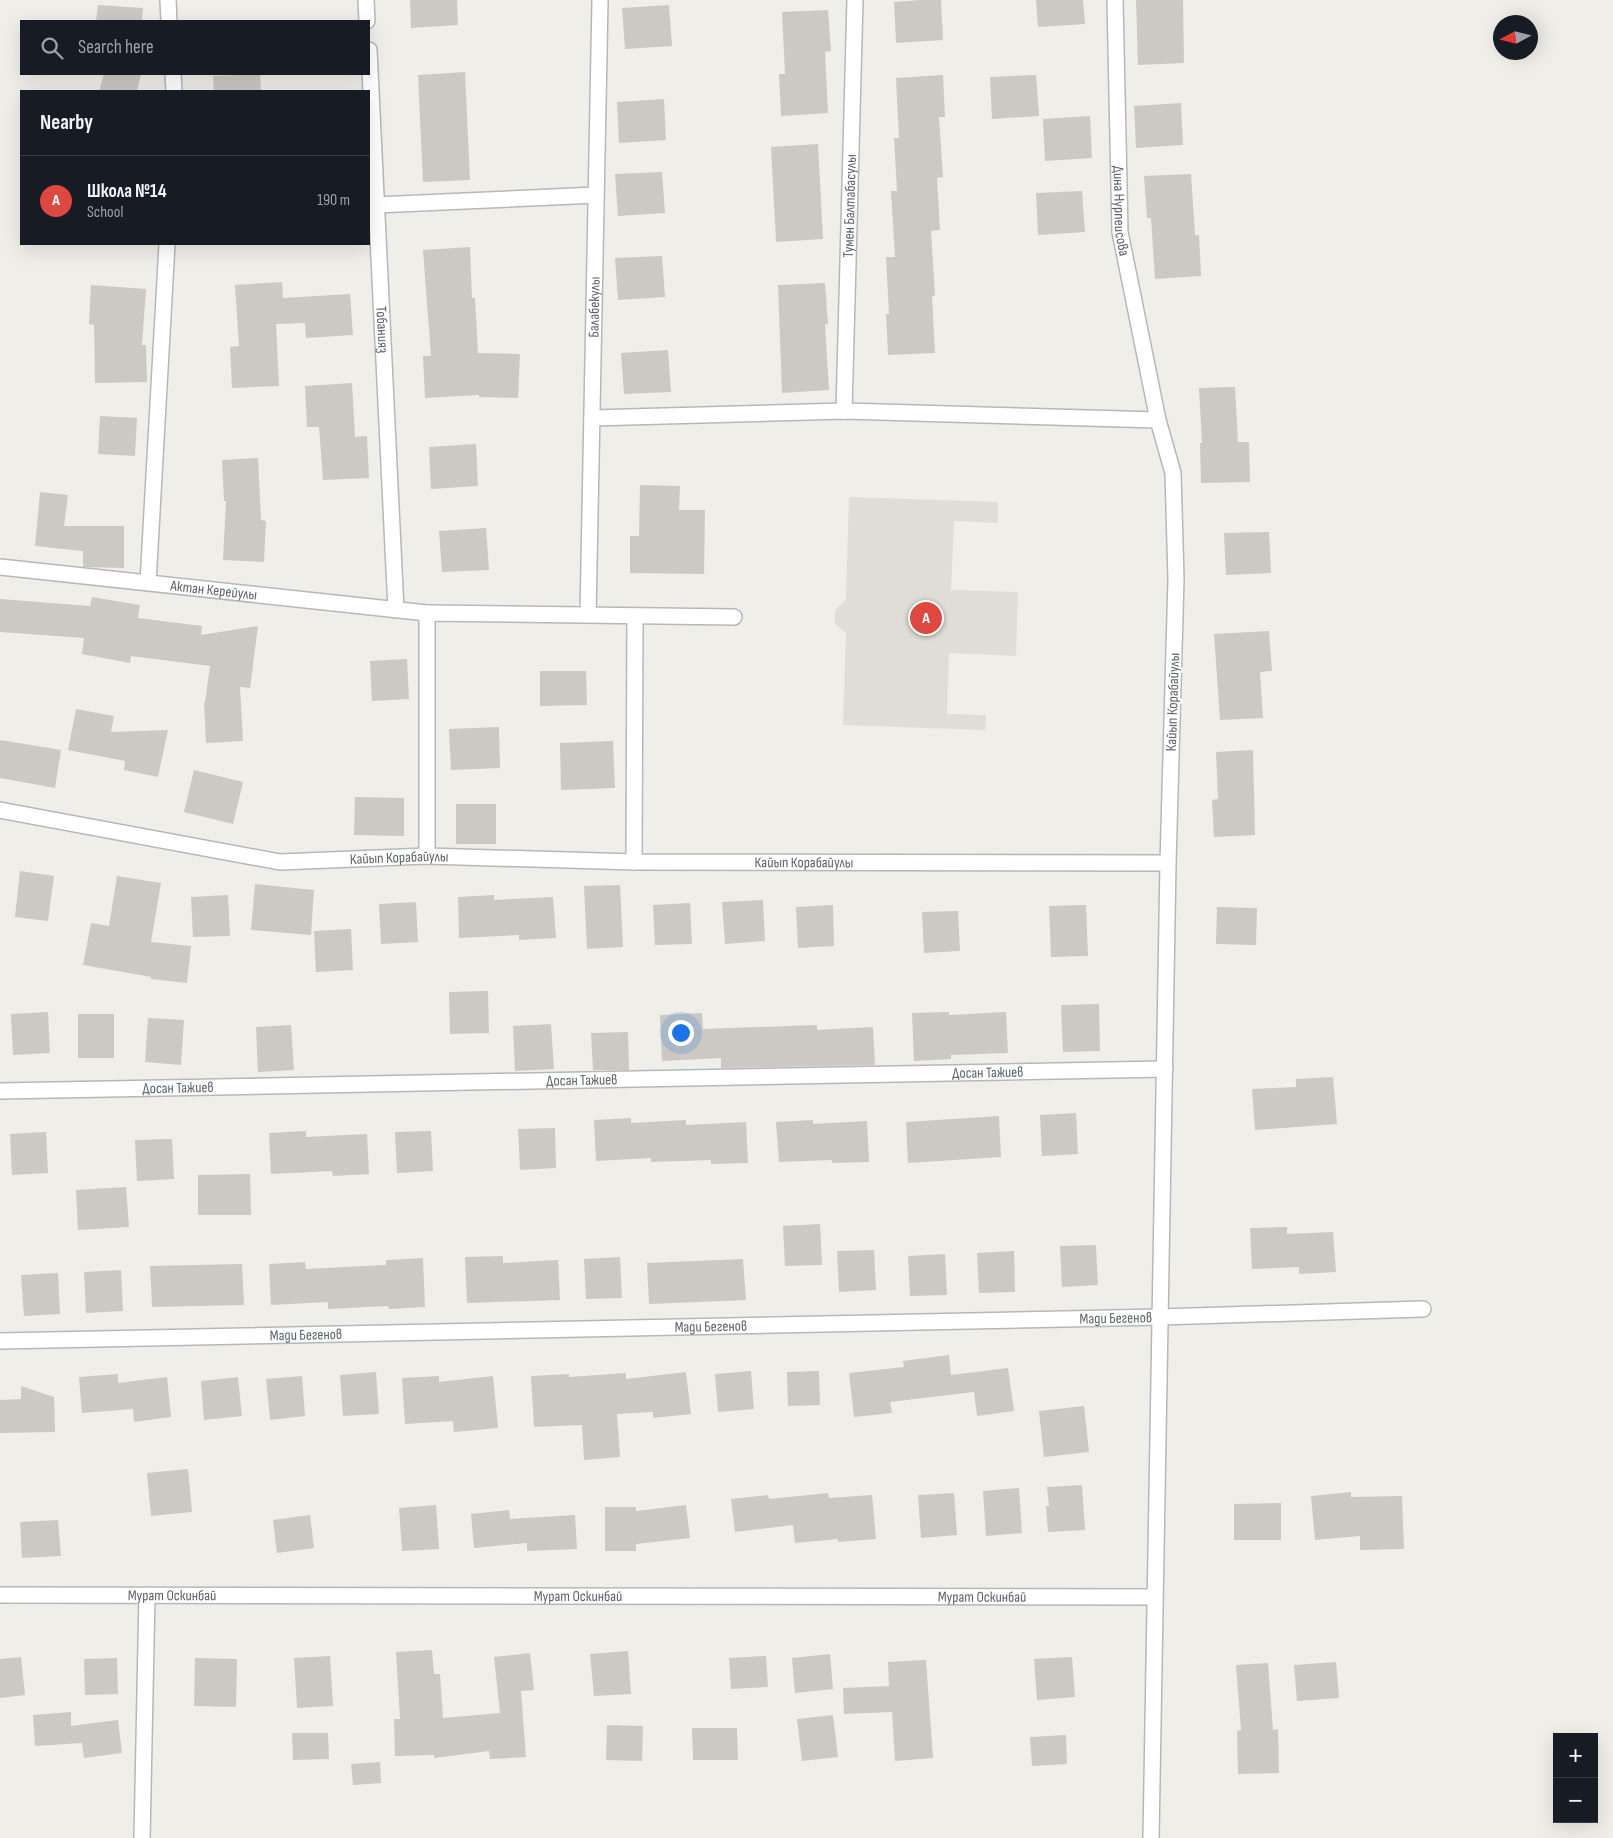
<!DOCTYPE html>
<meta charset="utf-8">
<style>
:root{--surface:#171b24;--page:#20242c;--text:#f1f3f6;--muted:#9ea1a6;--line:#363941;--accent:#dd4941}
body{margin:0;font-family:"Sofia Sans Condensed",sans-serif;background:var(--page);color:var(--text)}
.controls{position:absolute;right:15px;bottom:15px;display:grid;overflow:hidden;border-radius:0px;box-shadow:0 5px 20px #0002}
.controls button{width:45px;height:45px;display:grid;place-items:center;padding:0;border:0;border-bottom:1px solid var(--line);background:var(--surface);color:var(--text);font:25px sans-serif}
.compass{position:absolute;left:1493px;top:15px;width:45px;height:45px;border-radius:50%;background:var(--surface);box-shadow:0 5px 20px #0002;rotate:263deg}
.you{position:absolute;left:680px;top:1032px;width:18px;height:18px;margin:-12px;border:4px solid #fff;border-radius:50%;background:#1a73e8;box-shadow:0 0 0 8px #1a73e833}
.badge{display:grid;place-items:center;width:32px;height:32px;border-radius:50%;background:var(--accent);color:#fff;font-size:16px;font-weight:700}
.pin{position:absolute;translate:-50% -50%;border:2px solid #fff;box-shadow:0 1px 5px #0006}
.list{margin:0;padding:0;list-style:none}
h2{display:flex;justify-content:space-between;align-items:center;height:65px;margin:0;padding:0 20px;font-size:21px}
h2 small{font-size:16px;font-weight:400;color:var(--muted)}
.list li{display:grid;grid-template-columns:32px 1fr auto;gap:15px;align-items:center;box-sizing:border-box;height:90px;padding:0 20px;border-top:1px solid var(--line)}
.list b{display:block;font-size:19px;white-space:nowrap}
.list p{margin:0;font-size:16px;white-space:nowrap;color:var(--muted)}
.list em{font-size:16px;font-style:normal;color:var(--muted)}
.icon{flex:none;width:28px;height:28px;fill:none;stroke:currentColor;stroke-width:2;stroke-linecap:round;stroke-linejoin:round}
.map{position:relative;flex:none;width:1613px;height:1838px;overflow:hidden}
.search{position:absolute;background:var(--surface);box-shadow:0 5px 20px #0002;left:20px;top:20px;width:350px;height:55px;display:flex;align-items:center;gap:12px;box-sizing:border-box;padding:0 18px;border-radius:0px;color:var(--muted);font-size:19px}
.panel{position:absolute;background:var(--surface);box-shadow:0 5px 20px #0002;left:20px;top:90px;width:350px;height:155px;border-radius:0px}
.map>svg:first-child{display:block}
.education{fill:#e0ddd6}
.building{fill:#ccc9c4}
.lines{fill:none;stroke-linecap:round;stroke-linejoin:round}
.street-casing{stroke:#b5b8bb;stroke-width:18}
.street{stroke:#fff;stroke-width:15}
.labels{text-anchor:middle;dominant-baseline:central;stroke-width:4;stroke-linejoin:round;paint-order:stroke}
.street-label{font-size:15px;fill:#5f6367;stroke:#fff}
</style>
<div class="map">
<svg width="1613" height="1838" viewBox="0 0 1613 1838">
<rect width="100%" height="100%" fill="#f0eee8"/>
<path class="education" d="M849 497 998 502V523L954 521 951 590 1018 592 1016 656 949 653 947 714 986 715 985 730 843 725 846 633 835 624V611L846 599Z"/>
<path class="building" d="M410 0H457L458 25 411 28Z
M920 0H941L943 40 896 43 894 2Z
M1036 0H1083L1085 24 1038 27Z
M1136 0H1183L1184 63 1138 65Z
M98 5 143 8 142 21H96Z
M669 5 672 46 625 49 622 8Z
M828 10 831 51 825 52 828 113 781 116 779 74H785L782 12Z
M465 72 470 180 423 182 418 75Z
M104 74H141L137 91H99Z
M260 74 261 91H214L213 76Z
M943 75 945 117H939L943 177 937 178 940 230 931 231 935 296H932L935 353 888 355 886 314H889L886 257H895L891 191H897L894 138H899L896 78Z
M1036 75 1039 116 992 119 990 77Z
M664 99 666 140 619 143 617 102Z
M1181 103 1183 145 1136 148 1134 106Z
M1090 116 1092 158 1045 161 1043 119Z
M818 144 823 239 776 242 771 147Z
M662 172 665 213 618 216 615 174Z
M1191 174 1195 235H1199L1201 276 1155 279 1151 218H1147L1144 176Z
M1082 191 1085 232 1038 235 1036 193Z
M470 247 472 298H475L478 353 520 354 518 398 479 397V395L425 398 423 356H431L423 250Z
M662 256 665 297 618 300 615 258Z
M282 282 283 298 350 294 353 335 306 338 305 323 276 324 279 386 232 388 230 347 239 346 235 285Z
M825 283 828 324H825L829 390 782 393 778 285Z
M91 285 146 289 142 345H146L147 382 95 383 94 325 89 324Z
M668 350 671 392 624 394 621 353Z
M352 383 355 437 367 436 369 478 323 480 319 427H307L305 386Z
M1235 387 1238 442H1249L1250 482 1201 483 1200 443H1202L1199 388Z
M100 416 137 418 135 456 98 454Z
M476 444 478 486 431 489 429 447Z
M258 458 261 520 266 521 264 562 223 560 226 501H224L222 460Z
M640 485 680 486 679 510H705L704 574 630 573V536H639Z
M40 492 68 495 64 526H124V568L83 567V551L35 546Z
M486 528 489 570 442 572 439 531Z
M1269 532 1271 573 1226 575 1224 533Z
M92 597 140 605 138 618 202 626 201 635 258 626 250 688 240 687 243 741 206 743 204 702H205L210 666 131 656 130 663 82 654 84 638 0 632V599L90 606Z
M1269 631 1272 671 1260 672 1263 718 1220 720 1214 634Z
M407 659 409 699 372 701 370 661Z
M540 671H586L587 705 540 706Z
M76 709 114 716 111 732 168 730 158 777 124 770 125 761 68 750Z
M499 727 500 768 451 770 449 729Z
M0 740 61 750 55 788 0 778Z
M613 741 615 788 561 790 560 743Z
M1253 750 1255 835 1214 837 1212 800 1218 799 1216 752Z
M194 770 243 782 233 824 184 812Z
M355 797 404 798V836L354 835Z
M456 804H496V844H456Z
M20 871 54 876 48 921 15 917Z
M117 876 161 883 151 942 191 946 187 983 151 979V977L83 965 91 923 109 926Z
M255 884 314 890 311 935 251 930Z
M620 885 623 947 587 949 584 886Z
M228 895 230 936 193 937 191 897Z
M494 895V900L553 897 556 938 519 940V935L459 938 458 897Z
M763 900 765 941 725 944 722 902Z
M416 902 418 942 381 944 379 904Z
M690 903 692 944 655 945 653 905Z
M833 905 834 946 798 948 796 907Z
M1086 905 1088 956 1051 957 1049 906Z
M1217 907 1257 908 1256 945 1216 944Z
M958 911 960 951 924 953 922 912Z
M351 929 353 970 316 972 314 931Z
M488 991 489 1033 450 1034 449 992Z
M1099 1004 1100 1051 1063 1052 1061 1005Z
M48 1012 50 1053 13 1055 11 1014Z
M949 1012V1015L1006 1012 1008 1053 951 1055V1059L914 1061 912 1013Z
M702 1013 703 1029 817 1025V1030L873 1027 875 1065 721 1068V1058L662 1061 660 1015Z
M78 1014H114V1058H78Z
M148 1018 184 1020 181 1065 145 1062Z
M551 1024 554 1069 515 1071 513 1026Z
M291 1025 294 1070 258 1072 256 1027Z
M628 1032 629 1070H593L591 1033Z
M1333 1077 1337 1124 1255 1130 1252 1089 1296 1087V1079Z
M1076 1113 1078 1154 1042 1156 1040 1115Z
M999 1116 1001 1157 908 1163 906 1122Z
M631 1118V1123L686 1120V1125L746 1122 748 1163 711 1164V1160L651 1162V1158L596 1161 594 1120Z
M813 1120V1124L867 1121 869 1162 832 1163V1160L779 1162 776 1122Z
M555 1128 556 1168 520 1170 518 1129Z
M306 1131V1137L367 1134 369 1174 333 1176 332 1171 271 1174 269 1133Z
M431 1131 433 1171 397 1173 395 1132Z
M46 1132 48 1173 12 1175 10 1134Z
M172 1139 174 1179 137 1181 135 1140Z
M250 1174 251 1215H198V1175Z
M126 1187 129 1227 78 1230 76 1190Z
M820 1224 822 1265 785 1266 783 1226Z
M1287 1227V1234L1333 1232 1336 1272 1299 1274V1267L1252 1269 1250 1228Z
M1096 1245 1098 1285 1062 1287 1060 1246Z
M874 1250 876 1290 839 1292 837 1251Z
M1014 1251 1015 1292 979 1293 977 1253Z
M945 1254 947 1295 910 1296 908 1256Z
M503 1256V1263L558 1260 560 1300 467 1303 465 1257Z
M620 1257 622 1298 586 1299 584 1259Z
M423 1258 425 1307 389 1309 388 1306 328 1309V1302L271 1305 269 1264 305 1262 306 1269 386 1265V1260Z
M743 1259 746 1300 649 1304 647 1263Z
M242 1264 244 1305 152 1307 150 1266Z
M121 1270 123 1311 86 1313 84 1272Z
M58 1273 60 1314 24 1316 21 1275Z
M949 1355 951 1375 1008 1368 1014 1411 977 1416 974 1392 890 1402 892 1413 854 1417 849 1373 904 1367 903 1361Z
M751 1371 754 1409 718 1412 715 1374Z
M819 1371 820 1405 788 1406 787 1372Z
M376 1372 379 1414 343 1416 340 1375Z
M686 1372 691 1414 653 1418V1412L617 1414 620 1457 584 1460 582 1425 534 1427 531 1376 569 1374V1377L626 1373V1379Z
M118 1374V1383L167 1377 171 1417 134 1422 133 1409 82 1413 79 1377Z
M302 1376 305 1416 270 1420 266 1379Z
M439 1376V1382L493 1376 498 1428 454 1432 453 1421 405 1424 402 1378Z
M238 1377 242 1416 204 1420 201 1381Z
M21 1386 54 1397 55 1432 0 1433V1400L21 1399Z
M1084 1406 1089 1452 1044 1457 1039 1411Z
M188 1469 192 1512 151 1516 147 1473Z
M1082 1485 1085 1530 1048 1532 1046 1506H1049L1047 1487Z
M1019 1488 1022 1533 986 1536 983 1491Z
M1351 1492V1497L1402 1496 1404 1549 1360 1550V1536L1315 1540 1311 1496Z
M828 1493 829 1498 872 1495 876 1539 838 1542V1539L795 1543 793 1525 735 1532 731 1499 768 1495 769 1499Z
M954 1493 957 1535 921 1538 918 1495Z
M1281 1503V1540H1234V1504Z
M436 1505 439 1549 402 1551 399 1508Z
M686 1505 690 1538 636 1544V1551H605V1507H636V1511Z
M509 1510 510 1519 575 1515 577 1549 527 1551V1543L474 1548 471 1514Z
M310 1515 314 1548 277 1553 273 1520Z
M58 1520 61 1556 22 1558 20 1522Z
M432 1650 434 1674H440L443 1718 500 1713 494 1657 530 1653 534 1690 521 1691 526 1757 490 1759 489 1751 434 1758V1755L395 1756 394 1719H400L396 1652Z
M628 1651 631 1694 594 1696 590 1654Z
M830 1654 833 1689 795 1693 792 1658Z
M330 1656 333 1706 297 1708 294 1658Z
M766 1656 768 1687 731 1689 729 1658Z
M21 1657 25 1695 0 1698V1659Z
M1072 1657 1075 1697 1037 1700 1034 1659Z
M117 1658 118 1694 85 1695 84 1659Z
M195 1658 237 1659 236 1707 194 1706Z
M926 1660 933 1758 895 1761 892 1712 844 1714 843 1688 889 1686 888 1662Z
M1336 1662 1339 1698 1297 1701 1294 1665Z
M1268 1663 1273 1730 1278 1729 1279 1773 1238 1774 1237 1731 1241 1730 1236 1665Z
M71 1712V1726L118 1720 122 1753 84 1758 82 1743 35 1746 33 1715Z
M833 1715 838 1757 802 1761 797 1719Z
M607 1725 643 1726 642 1761 606 1760Z
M692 1728H737L738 1760H693Z
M292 1733H328L329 1759 293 1760Z
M1066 1735 1067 1764 1032 1766 1030 1737Z
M380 1762 381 1783 353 1785 351 1764Z"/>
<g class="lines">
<defs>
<g id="street">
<path d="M168 0 169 21"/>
<path d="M366 0 367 21"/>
<path id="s1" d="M1115 0 1120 232 1158 420 1173 473 1176 579 1168 863 1151 1838"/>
<path id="s2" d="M369 50 396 610"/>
<path d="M173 74 174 91"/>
<path d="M376 205 596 195"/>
<path id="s3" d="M844 411 855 0"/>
<path d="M592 418 844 411 1158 420"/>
<path id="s4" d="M0 567 427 613"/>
<path d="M148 583 167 244"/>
<path id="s5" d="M588 615 600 0"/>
<path id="s6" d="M0 810 280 862 427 856 634 862 1168 863"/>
<path d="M427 856V613L734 617"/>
<path d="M634 862 635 617"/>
<path id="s7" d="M0 1091 1165 1069"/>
<path id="s8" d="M0 1341 1160 1317 1423 1309"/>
<path id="s9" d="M0 1595 1155 1597"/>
<path d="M142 1838 147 1595"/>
</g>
</defs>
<use href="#street" class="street-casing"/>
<use href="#street" class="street"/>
</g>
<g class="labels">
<g class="street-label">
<text stroke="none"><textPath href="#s3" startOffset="205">Тумен Балтабасулы</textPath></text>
<text stroke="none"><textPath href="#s1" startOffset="211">Дина Нурпеисова</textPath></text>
<text stroke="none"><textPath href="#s5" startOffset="308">Балабекулы</textPath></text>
<text stroke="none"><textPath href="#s2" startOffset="280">Тобанияз</textPath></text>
<text stroke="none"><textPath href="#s4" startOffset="215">Актан Керейулы</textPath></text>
<text transform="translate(1173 702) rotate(-88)">Кайып Корабайулы</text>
<text stroke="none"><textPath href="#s6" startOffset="404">Кайып Корабайулы</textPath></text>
<text stroke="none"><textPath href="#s6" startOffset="809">Кайып Корабайулы</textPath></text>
<text stroke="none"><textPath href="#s7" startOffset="988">Досан Тажиев</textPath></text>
<text stroke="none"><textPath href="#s7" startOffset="582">Досан Тажиев</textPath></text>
<text stroke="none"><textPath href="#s7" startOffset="178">Досан Тажиев</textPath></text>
<text stroke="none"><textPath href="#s8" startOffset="1116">Мади Бегенов</textPath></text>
<text stroke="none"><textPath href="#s8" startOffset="711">Мади Бегенов</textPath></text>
<text stroke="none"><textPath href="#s8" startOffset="306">Мади Бегенов</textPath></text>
<text stroke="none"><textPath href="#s9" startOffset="172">Мурат Оскинбай</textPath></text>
<text stroke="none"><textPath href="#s9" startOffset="578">Мурат Оскинбай</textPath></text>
<text stroke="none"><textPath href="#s9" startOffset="982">Мурат Оскинбай</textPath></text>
</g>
</g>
</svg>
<div class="controls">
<button>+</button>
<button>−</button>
</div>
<svg class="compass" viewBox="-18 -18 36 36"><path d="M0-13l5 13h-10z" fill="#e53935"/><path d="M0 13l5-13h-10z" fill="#9ea1a6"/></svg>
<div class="you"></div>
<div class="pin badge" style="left:926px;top:618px">A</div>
<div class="search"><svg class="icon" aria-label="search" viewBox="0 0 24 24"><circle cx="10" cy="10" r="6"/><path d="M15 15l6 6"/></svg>Search here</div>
<section class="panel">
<h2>Nearby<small></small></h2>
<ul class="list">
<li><span class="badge">A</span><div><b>Школа №14</b><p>School</p></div><em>190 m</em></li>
</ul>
</section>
</div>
